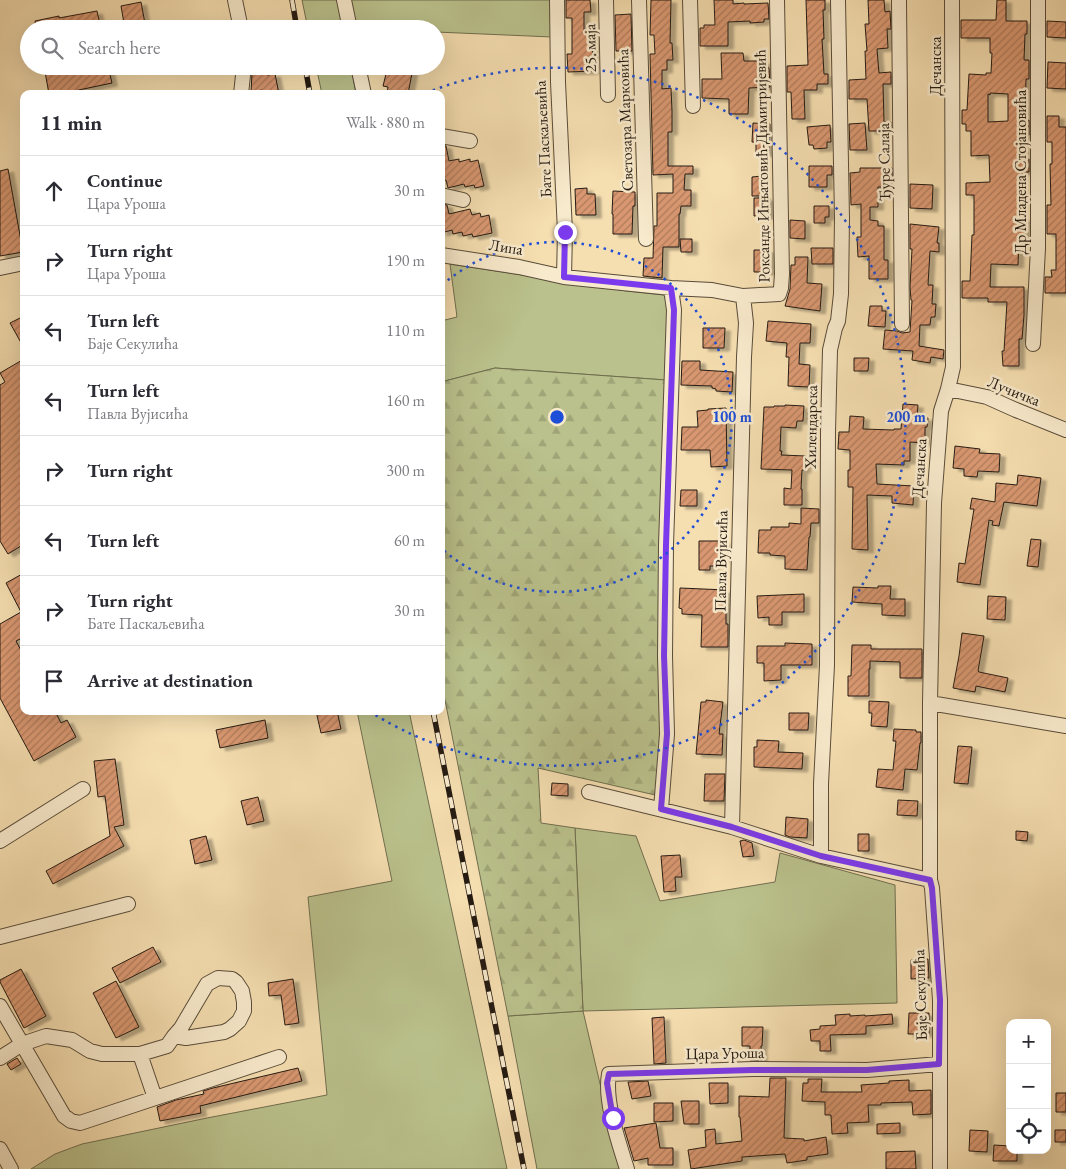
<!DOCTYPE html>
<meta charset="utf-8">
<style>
:root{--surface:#fff;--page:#f7f7f7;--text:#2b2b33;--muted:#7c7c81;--line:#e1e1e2}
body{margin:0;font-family:"EB Garamond",serif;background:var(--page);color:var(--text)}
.controls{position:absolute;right:15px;bottom:15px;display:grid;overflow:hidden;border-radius:10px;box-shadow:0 5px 20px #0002}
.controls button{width:45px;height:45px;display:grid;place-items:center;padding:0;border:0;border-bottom:1px solid var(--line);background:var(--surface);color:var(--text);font:25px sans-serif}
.stop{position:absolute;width:15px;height:15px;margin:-11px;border:4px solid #7c3aed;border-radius:50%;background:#fff}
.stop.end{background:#7c3aed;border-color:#fff;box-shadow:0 1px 5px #0008}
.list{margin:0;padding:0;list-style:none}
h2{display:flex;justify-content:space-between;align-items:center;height:65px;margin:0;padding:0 20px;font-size:21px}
h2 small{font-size:16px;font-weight:400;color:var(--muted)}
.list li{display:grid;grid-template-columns:32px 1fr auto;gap:15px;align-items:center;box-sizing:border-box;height:70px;padding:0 20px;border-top:1px solid var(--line)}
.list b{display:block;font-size:19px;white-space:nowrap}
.list p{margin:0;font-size:16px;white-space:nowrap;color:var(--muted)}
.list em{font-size:16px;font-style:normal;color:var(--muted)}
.icon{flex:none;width:28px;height:28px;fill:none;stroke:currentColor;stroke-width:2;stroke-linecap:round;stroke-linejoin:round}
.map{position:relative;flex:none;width:1066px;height:1169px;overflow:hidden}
.search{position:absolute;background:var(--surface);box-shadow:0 5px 20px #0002;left:20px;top:20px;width:425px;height:55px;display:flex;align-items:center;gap:12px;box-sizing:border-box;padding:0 18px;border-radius:28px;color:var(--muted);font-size:19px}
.panel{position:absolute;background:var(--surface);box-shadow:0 5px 20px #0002;left:20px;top:90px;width:425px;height:625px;border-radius:10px}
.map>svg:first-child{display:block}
.green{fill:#bac18c;stroke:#706e4f}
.forest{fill:url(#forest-firs);stroke:#706e4f}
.building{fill:url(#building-hatch);stroke:#251b12;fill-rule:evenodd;filter:url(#shadow)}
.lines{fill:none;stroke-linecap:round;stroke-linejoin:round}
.minor-casing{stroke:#594c3a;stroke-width:16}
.minor{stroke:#f8eacc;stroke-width:14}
.rail-casing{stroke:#251b12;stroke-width:5.5}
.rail{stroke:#f8eacc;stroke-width:4;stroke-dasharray:11;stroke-linecap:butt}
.route{stroke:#7c3aed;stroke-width:6}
.ring{fill:none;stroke:#1d4ed8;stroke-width:2.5;stroke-dasharray:2.5 5}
.labels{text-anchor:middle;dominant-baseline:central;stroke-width:5;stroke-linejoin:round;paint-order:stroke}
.street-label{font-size:16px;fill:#251b12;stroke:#f8eacc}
.centre{fill:#1d4ed8;stroke:#f8eacc;stroke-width:2.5}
.ring-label{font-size:15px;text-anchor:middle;font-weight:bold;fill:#1d4ed8;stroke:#f8eacc;stroke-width:5;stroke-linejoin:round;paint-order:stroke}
</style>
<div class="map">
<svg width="1066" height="1169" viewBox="0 0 1066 1169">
<defs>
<pattern id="forest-firs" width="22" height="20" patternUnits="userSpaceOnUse" patternTransform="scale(1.25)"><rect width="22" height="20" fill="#bac18c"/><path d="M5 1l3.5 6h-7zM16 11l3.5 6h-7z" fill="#a0a578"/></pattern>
<pattern id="building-hatch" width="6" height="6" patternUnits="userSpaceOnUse" patternTransform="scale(1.25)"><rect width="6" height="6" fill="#d99871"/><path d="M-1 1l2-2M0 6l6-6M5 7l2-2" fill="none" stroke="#b07b5b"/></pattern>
<filter id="shadow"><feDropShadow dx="5.5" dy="3" stdDeviation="1" flood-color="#0004"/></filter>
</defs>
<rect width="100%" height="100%" fill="#f5deb0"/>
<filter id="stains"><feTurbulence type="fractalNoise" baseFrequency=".004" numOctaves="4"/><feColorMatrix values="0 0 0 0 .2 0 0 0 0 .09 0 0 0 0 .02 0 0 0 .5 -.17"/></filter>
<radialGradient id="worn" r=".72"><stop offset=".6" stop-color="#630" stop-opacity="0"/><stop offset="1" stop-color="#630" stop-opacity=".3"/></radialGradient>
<path class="green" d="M302 0H552V37L436 32V29L344 28V29H308Z
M316 66H351L356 94H322Z
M450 264 627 291 664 295 669 308 666 380 495 368 441 382V321L457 317Z
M357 711H409L507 1169H31L55 1154 82 1144 207 1118 327 1095 308 897 392 881Z
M575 828 636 836 660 901 775 882 780 853 895 885 897 1003 583 1011 620 1169H537L508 1016 583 1011Z"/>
<path class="forest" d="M495 368 666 380 661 732 655 795 538 768 541 823 575 828 583 1011 508 1016 441 680V382Z"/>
<path class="building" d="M566 0H590L591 12H584V30H592L593 71 568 72 567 54H572V18H566Z
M651 0H671L670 43H672L673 60H667V70H662V89L671 88 672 111V132H668V166H693V174H685L684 190H691V206H681L680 214H679V247H663L662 278 643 276 644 258H653L654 226H657V193H673V174L653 175 650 54H655L654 35H650Z
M714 0H733V4L744 3V4L768 3 769 19H764V22L750 23V21L728 22V46H700V28H704V25H715Z
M806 0H825V10H823L824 39H822L824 74H828V84H817V90H804L805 119H792L791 92H787V66L808 65Z
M868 0H884L885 12 890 11 891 29H887L888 48 877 49 879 73 891 72V84H883L884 122H891V131H869L867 99H849V80L866 79 865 51H867L865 24H869Z
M997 0H1006V21H1027V34H1025L1024 60H1029V79H1026L1025 120H1029V135H1023L1024 159H1029V172H1022L1021 218H1025V239H1019L1018 265 991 264 990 287H1024V315L1022 339H1019V366H1003L1002 351H1004L1007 302H988V298H962V281H970L972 235H974V195H966V183L990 182 989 155 971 156V131H966V124H962V110H967L969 74 986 75V73H991L992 53H990V38H961V20H996ZM990 93 1008 94V121L988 122V94L990 95Z
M141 2 146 29H125L121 6Z
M97 11 101 29H36L35 21 59 16V18Z
M631 14 632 51H616L615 15Z
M1047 21 1066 22V38L1047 37Z
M721 53H743L744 61H765V68H769L770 87 749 88 748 114H729V99L702 98V79H722Z
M1048 62 1066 63V89L1047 88Z
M44 66H108L112 83 74 91V92L65 94H49Z
M388 66H405L413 68 408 94H387L388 87 383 86Z
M266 70 267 75 275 74 279 94H263L262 90 251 92 252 73Z
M1047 116H1059V127H1066V293H1045V277H1052L1051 270H1056V234H1047V205H1051L1050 164H1052V142H1047Z
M753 123 770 124 769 153 756 154V142H752Z
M865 123 867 150H850L849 124Z
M830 125 831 142H827V148L814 149 813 145H809L807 127Z
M441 145 446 146 449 161 459 159V162L470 159V162L478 160 484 186 475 188 474 185 465 187 464 184 448 188 446 180 441 181Z
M809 166H832V175H827V187H809Z
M860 168H892V187H878V207H870V220L878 221V226H884V260H888V279H869V256L858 257 857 237H861V204L851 205 850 173 860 172Z
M8 169 23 252 0 256V171Z
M762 176V196H752V177Z
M910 184 933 185 932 209 910 208Z
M587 188V194H595L596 215H576L575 189Z
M613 191 635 192V206H633L632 234H613V214H612Z
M754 198H770V216H754Z
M441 204 447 205 449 214 470 209 472 215 480 213 481 217 489 215 492 233 473 237 472 234 463 236 462 232 453 234 452 230 441 233Z
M814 206H829V217H825V223H814Z
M790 220 805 221V239L790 238Z
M910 224 939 227 937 243H939V252L930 251 928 285H933L932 304H936L935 317H931L930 325H920L919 346 944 350 943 359 931 357 930 363 912 360 913 351 883 349 885 330 897 331 902 333 910 332 912 300H911L910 287 912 249H910Z
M680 239H692V252H681Z
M811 248H833V264H812Z
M754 250H770V272H754Z
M795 257H808L807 283 822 284 820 311 785 306 790 289 791 265H795Z
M870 306H882V311H886L885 327 868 326Z
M24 316V348L10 323Z
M768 321 811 324 810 343H800L799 364 810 365 809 387 788 386 789 357H786L787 343 766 341Z
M703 328H725L724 348H703Z
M854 358H869L868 371H854Z
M24 359V544L8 554 0 541V385L5 382 0 373Z
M682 361H700V370L733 372 732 392 716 391V389L712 388V386L681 385Z
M903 404 918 405 917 417 928 418 927 427H925V443L910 442V461H904V465L876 464 877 484 914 486 913 505 892 503V496L867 495 868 550 852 549 853 487H848V470H850V450L838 449 839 432H849L850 416 864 417 863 429 894 430V429H901Z
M785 405 804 406 803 421H797L796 428 781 427 780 451H782L781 455 806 456 805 470H802L801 489H802V505H784V488L791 489 792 470 761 469 764 407H774V406H785Z
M726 408 727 466 711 467 710 450H681L682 427H698L697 411 708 410V409Z
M955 446 980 449 979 453 1000 454 999 472 978 471 977 477 964 476V469L953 468Z
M1018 475 1041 478 1037 506 1004 502 999 526 992 525 993 521 989 520 980 585 957 582 959 563 965 564 974 509H970L972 498 995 502 996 483 1017 485Z
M681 490H697V506H680Z
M801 508 819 509V523H811L810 537H809L807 570 785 569V556L770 555V553H758L759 530H771V527H789V523L801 524Z
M1031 539 1041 540 1038 567 1027 566Z
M699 541H724V559L715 560V566H710V570H699Z
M24 573V637L16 641 24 656V711H55L61 723 67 720 76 737 34 761 0 698V624L21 612 6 583Z
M878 586H891L890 599H905V616L882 615V604L852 602 853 587 878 588Z
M680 588 726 590V624H728V647H701L702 615 682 614V609L679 608Z
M804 594V612H782V625H769V617L758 618 757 596Z
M988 596 1006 597 1005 620 987 619Z
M962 633 984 636 978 671 979 672 1008 678 1005 692 976 686 975 692 953 688 959 656Z
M785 643 812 644V665H781V680L764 681V663H757V646H785Z
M852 645H871V649H922V678H900V662L870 661V669H869V696H848V676H851Z
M706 700 723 702 719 734H723L722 755 696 754 701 702H706Z
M869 701 889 702 887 727 871 726 872 713H869Z
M316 711H337L341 729 321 733Z
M789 713H809L808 730H789Z
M265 720 268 738 220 748 216 730Z
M894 729 916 730V732H921V743H920L917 770 905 769 903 790 876 787 878 769 893 770 896 741H893Z
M757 740 779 741 778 752 803 753 802 769 754 767V747H757Z
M958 746 972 747 968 784 954 783Z
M115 759 124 825 114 827 124 846 53 884 46 871 110 836 105 796 98 797 94 761Z
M705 774H725L724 801H704Z
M552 783 568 784V796L551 795Z
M258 797 264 821 247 825 241 801Z
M898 800 918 801 917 816 897 815Z
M786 817 808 819 807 838 790 837 785 835Z
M1016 831 1028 832 1027 841 1016 840Z
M858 834H869V851H858Z
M206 836 212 860 195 864 190 840Z
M744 840 752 843 754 856 743 857 740 841Z
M680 855 682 877H675L676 891 664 892 661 856Z
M153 947 161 962 120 983 112 968Z
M928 959 929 978 911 979V960Z
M21 969 46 1016 24 1028 0 982V980Z
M293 979 299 1023 285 1025 281 995 269 996 268 983Z
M116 981 139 1027 116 1038 93 993Z
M909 1013H929V1034H908Z
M850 1014V1016L865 1015V1016L892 1014 893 1024 866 1026V1034L830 1035 831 1051H820V1041H811L810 1030 820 1029V1026L836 1025 835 1015Z
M664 1017 666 1063 654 1064 652 1018Z
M742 1027H763L762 1046H761L762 1060H750V1046H742Z
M17 1058 21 1064 11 1070 7 1064Z
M298 1068 302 1081 200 1106 201 1113 160 1121 157 1107 176 1100 204 1094 203 1091 213 1088Z
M770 1078H786L784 1138 804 1139V1141L826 1137 828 1154 807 1157V1160L787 1163 785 1154 742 1157V1161L691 1169 688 1150 706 1147 705 1130 715 1129 716 1144 742 1141 740 1117H739V1096L769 1097Z
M808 1079H822L821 1092H862L861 1085 889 1083V1081L909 1080V1091L931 1090V1114L913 1115 912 1102 881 1103V1105H868L869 1122 847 1123 848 1133 832 1134 831 1115H825V1102L802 1101 803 1083H808Z
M648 1081 651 1096 632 1099 628 1082Z
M709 1083H728V1103L710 1104Z
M1056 1093H1066V1112H1056Z
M681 1101H699V1124H684Z
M654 1103H673V1121L654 1122Z
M656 1123 660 1148H673V1165H648V1158L634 1161 624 1128Z
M900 1123V1133L877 1134V1124Z
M970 1130 988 1131 987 1152 969 1151Z
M1055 1130H1066V1142H1055Z
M994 1145 1010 1146V1150H1017V1161H993Z
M915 1151 916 1169H886V1152Z"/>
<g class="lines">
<defs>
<path id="minor" d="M235 0 241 29
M344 0 350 29
M557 0 558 82 565 232 564 277
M606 0 608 95
M639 0 646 239
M690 0 693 106
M899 0 902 324
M358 66 364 94
M241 94 244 66
M441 136 470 141
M441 195 463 200
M441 255 519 267 564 277 671 288 712 290 743 296 779 294 781 288 782 274 777 0
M0 268 24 263
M1033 344 1038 248V0
M948 389 987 397 1016 410 1066 430
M930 703 1066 726
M589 792 732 827 821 856 930 880
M661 809 667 734 665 656 666 545 674 310 671 288
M732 827 744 357 746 323 743 296
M0 841 83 789
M821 856V784L827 665 828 432 830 350 835 328 838 321 841 294 842 218 838 0
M0 937 128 904
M0 1006 64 1116 71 1121 80 1123 279 1057
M140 1054 155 1098
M0 1058 22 1044 46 1036 72 1040 90 1051 102 1054H140L167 1046 174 1036 181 1028 207 984 218 978 232 979 236 982 242 991 244 1002V1011L239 1021 230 1029 224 1032 186 1038 174 1036
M0 1149 11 1169
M627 1169C619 1143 604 1101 609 1074L753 1069 867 1070 939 1064
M940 1169V1000L932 888 930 880V703L934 503 941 411 948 389 953 367 952 0"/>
</defs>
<use href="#minor" class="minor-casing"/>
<use href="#minor" class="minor"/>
<defs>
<path id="rail" d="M292 0 297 29
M305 66 310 94
M433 711 524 1169"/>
</defs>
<use href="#rail" class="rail-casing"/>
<use href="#rail" class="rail"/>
</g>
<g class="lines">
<path class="route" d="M565 232 564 277 671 288 674 310 666 545 664 656 667 734 661 809 732 827 821 856 930 880 932 888 940 1000 939 1064 867 1070H752L609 1074 607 1083 613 1118"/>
</g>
<g class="ring">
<path d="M442 285A175 175 0 1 1 442 549"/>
<path d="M426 93A349 349 0 1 1 369 711"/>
</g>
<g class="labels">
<g class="street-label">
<text transform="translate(590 48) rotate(-91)">25. маја</text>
<text transform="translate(935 66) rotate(-90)">Дечанска</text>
<text transform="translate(625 120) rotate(-92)">Светозара Марковића</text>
<text transform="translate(543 139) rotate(-93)">Бате Паскаљевића</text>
<text transform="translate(884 162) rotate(-91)">Ђуре Салаја</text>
<text transform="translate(762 166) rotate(-91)">Роксанде Игњатовић-Димитријевић</text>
<text transform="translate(1020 172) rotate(-90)">Др Младена Стојановића</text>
<text transform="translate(506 247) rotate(9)">Липа</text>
<text transform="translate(1014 391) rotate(22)">Лучичка</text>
<text transform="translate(811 427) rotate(-89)">Хилендарска</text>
<text transform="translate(919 468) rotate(-86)">Дечанска</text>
<text transform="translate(721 561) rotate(-89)">Павла Вујисића</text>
<text transform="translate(920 995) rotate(-92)">Баје Секулића</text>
<text transform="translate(725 1053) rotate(-1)">Цара Уроша</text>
</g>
</g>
<circle cx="557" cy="417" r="8" class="centre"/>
<g class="ring-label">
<text x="732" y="422">100 m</text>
<text x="906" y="422">200 m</text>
</g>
<rect width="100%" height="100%" filter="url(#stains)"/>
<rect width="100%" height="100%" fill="url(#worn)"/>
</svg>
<div class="controls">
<button>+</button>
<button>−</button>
<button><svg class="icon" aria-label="locate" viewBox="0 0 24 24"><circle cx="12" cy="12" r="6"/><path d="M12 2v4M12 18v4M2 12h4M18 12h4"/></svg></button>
</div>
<div class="stop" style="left:613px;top:1118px"></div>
<div class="stop end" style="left:565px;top:232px"></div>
<div class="search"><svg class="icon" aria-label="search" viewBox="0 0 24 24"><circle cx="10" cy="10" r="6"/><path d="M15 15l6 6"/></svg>Search here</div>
<section class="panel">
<h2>11 min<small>Walk · 880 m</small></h2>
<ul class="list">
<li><svg class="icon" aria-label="ahead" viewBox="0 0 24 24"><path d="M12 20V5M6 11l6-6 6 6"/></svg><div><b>Continue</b><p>Цара Уроша</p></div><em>30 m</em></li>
<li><svg class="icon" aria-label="right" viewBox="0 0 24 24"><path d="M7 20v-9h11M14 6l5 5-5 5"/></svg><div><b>Turn right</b><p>Цара Уроша</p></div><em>190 m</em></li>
<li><svg class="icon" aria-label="left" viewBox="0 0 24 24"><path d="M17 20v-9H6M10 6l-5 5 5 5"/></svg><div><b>Turn left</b><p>Баје Секулића</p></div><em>110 m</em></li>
<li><svg class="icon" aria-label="left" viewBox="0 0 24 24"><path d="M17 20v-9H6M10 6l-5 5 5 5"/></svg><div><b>Turn left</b><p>Павла Вујисића</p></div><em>160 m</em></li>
<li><svg class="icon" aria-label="right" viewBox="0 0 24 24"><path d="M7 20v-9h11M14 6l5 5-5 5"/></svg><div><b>Turn right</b></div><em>300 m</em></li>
<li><svg class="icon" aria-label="left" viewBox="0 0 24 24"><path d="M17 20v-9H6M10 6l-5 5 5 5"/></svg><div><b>Turn left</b></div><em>60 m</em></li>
<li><svg class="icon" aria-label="right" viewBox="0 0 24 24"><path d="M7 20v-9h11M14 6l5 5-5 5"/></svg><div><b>Turn right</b><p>Бате Паскаљевића</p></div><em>30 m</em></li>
<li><svg class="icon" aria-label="arrive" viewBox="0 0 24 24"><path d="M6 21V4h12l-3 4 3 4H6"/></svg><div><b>Arrive at destination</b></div></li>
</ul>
</section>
</div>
